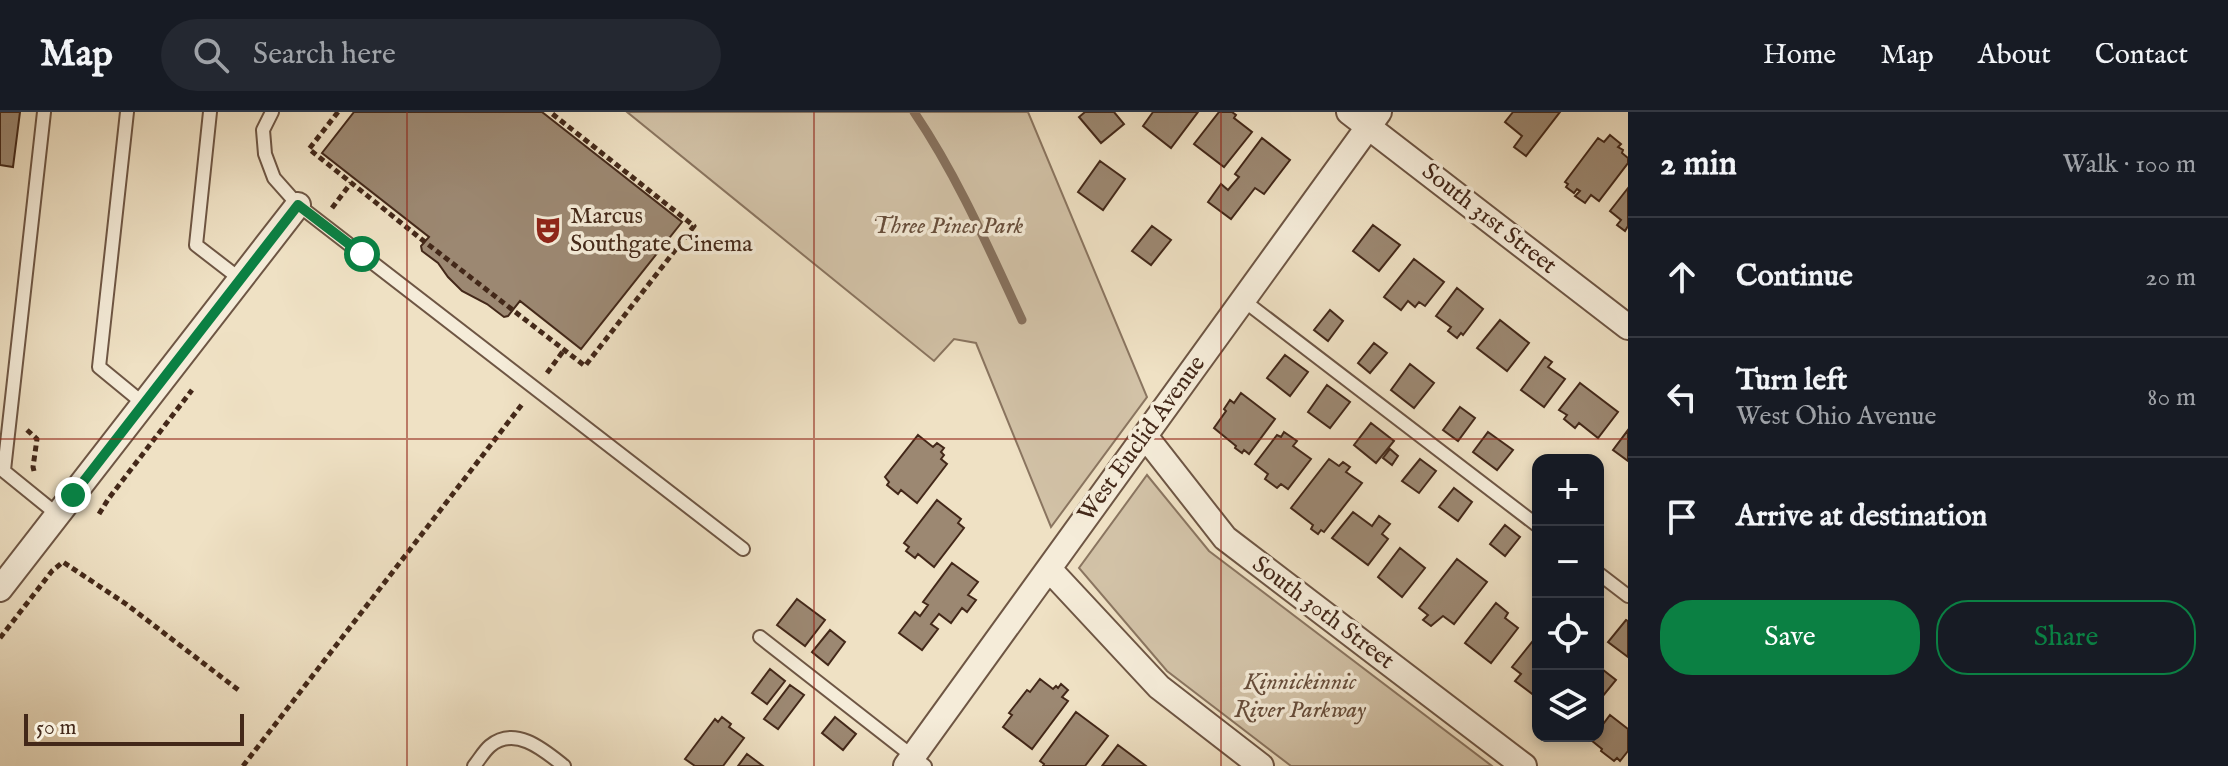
<!DOCTYPE html>
<meta charset="utf-8">
<style>
:root{--surface:#171b24;--page:#242831;--text:#f1f3f6;--muted:#9ea1a6;--line:#363941;--accent:#0b8043}
body{margin:0;font-family:"IM FELL English",serif;background:var(--page);color:var(--text)}
.controls{position:absolute;right:24px;bottom:24px;display:grid;overflow:hidden;border-radius:16px;box-shadow:0 4px 12px #0003}
.controls button{width:72px;height:72px;display:grid;place-items:center;padding:0;border:0;border-bottom:2px solid var(--line);background:var(--surface);color:var(--text);font:40px sans-serif}
.scale{position:absolute;left:24px;bottom:20px;width:220px;box-sizing:border-box;padding-left:8px;border:4px solid #432819;border-top:0;font-size:22px;line-height:28px;white-space:nowrap;color:#432819;-webkit-text-stroke:6px #f5ecd9;paint-order:stroke}
.stop{position:absolute;width:24px;height:24px;margin:-18px;border:6px solid #0b8043;border-radius:50%;background:#fff}
.stop.end{background:#0b8043;border-color:#fff;box-shadow:0 2px 8px #0008}
.list{margin:0;padding:0;list-style:none}
h2{display:flex;justify-content:space-between;align-items:center;height:104px;margin:0;padding:0 32px;font-size:34px}
h2 small{font-size:26px;font-weight:400;color:var(--muted)}
.list li{display:grid;grid-template-columns:52px 1fr auto;gap:24px;align-items:center;box-sizing:border-box;height:120px;padding:0 32px;border-top:2px solid var(--line)}
.list b{display:block;font-size:30px;white-space:nowrap}
.list p{margin:0;font-size:26px;white-space:nowrap;color:var(--muted)}
.list em{font-size:26px;font-style:normal;color:var(--muted)}
.actions{display:flex;gap:16px;padding:24px 32px}
.actions a{flex:1;padding:18px 0;border:2px solid var(--accent);border-radius:32px;text-align:center;font-size:28px;color:var(--accent)}
.actions .main{background:var(--accent);color:#fff}
.icon{flex:none;width:44px;height:44px;fill:none;stroke:currentColor;stroke-width:2;stroke-linecap:round;stroke-linejoin:round}
.map{position:relative;flex:none;width:1628px;height:654px;overflow:hidden}
header{display:flex;align-items:center;gap:48px;box-sizing:border-box;height:112px;padding:0 40px;background:var(--surface);border-bottom:2px solid var(--line)}
header strong{font-size:38px}
nav{display:flex;gap:44px;margin-inline-start:auto;font-size:28px}
.search{width:560px;height:72px;background:var(--page);display:flex;align-items:center;gap:20px;box-sizing:border-box;padding:0 28px;border-radius:44px;color:var(--muted);font-size:30px}
main{display:flex}
aside{flex:1;background:var(--surface)}
.map>svg:first-child{display:block}
.green{fill:#d2c2a7;stroke:#8a7560;stroke-width:2}
.lines{fill:none;stroke-linecap:round;stroke-linejoin:round}
.stream{stroke:#87715d;stroke-width:9}
.building{fill:#9c8872;stroke:#432819;stroke-width:2}
.service-casing{stroke:#6e5644;stroke-width:16}
.minor-casing{stroke:#6e5644;stroke-width:28}
.path{stroke:#432819;stroke-width:5;stroke-dasharray:6 4;stroke-linecap:butt}
.service{stroke:#f5ecd9;stroke-width:12}
.minor{stroke:#f5ecd9;stroke-width:24}
.route{stroke:#0b8043;stroke-width:10}
.grid{fill:none;stroke:#8f2418;stroke-width:2;stroke-opacity:0.55}
.labels{text-anchor:middle;dominant-baseline:central;stroke-width:7;stroke-linejoin:round;paint-order:stroke}
.poi-label{font-size:24px;fill:#432819;stroke:#f5ecd9;text-anchor:start}
.street-label{font-size:24px;fill:#432819;stroke:#f5ecd9}
.park-label{font-size:24px;font-style:italic;fill:#674e3c;stroke:#f5ecd9}
</style>
<header>
<strong>Map</strong>
<div class="search"><svg class="icon" aria-label="search" viewBox="0 0 24 24"><circle cx="10" cy="10" r="6"/><path d="M15 15l6 6"/></svg>Search here</div>
<nav><a>Home</a><a>Map</a><a>About</a><a>Contact</a></nav>
</header>
<main>
<div class="map">
<svg width="1628" height="654" viewBox="0 0 1628 654">
<rect width="100%" height="100%" fill="#efe1c4"/>
<filter id="stains"><feTurbulence type="fractalNoise" baseFrequency=".0025" numOctaves="4"/><feColorMatrix values="0 0 0 0 .2 0 0 0 0 .09 0 0 0 0 .02 0 0 0 .5 -.17"/></filter>
<radialGradient id="worn" r=".72"><stop offset=".6" stop-color="#630" stop-opacity="0"/><stop offset="1" stop-color="#630" stop-opacity=".3"/></radialGradient>
<path class="green" d="M627 0H1028L1147 285 1051 415 976 231 954 227 934 249Z
M1147 363 1209 439 1492 654H1291L1167 559 1079 456Z"/>
<g class="lines">
<path class="stream" d="M914 0C958 65 989 137 1022 208"/>
</g>
<path class="building" d="M0 0H20L13 55 0 53Z
M354 0H542L682 110 581 237 520 189 508 204 504 205 487 192 462 179 448 165 438 151 422 139 421 134 429 125 322 41Z
M1085 0H1114L1124 12 1101 31 1079 5Z
M1153 0H1198L1171 36 1143 14Z
M1219 0H1232L1236 3 1234 6 1252 20 1224 55 1194 32Z
M1513 0H1560L1526 44 1514 35 1522 24 1505 10Z
M1610 23 1621 32 1618 35 1623 38 1622 41 1628 46V51L1599 89 1591 83 1585 91 1575 84 1580 79 1577 77 1574 81 1566 75 1568 72 1565 70 1598 26 1604 30Z
M1262 26 1290 48 1264 82 1255 76 1231 107 1208 90 1221 72 1228 78 1239 65 1235 62Z
M1100 49 1125 67 1103 98 1078 80Z
M1628 76V114L1625 119 1617 113 1621 108 1610 99Z
M1373 113 1400 133 1379 159 1353 139Z
M1152 114 1171 128 1151 153 1132 139Z
M1414 147 1444 170 1425 194 1419 190 1415 195 1408 189 1401 198 1384 185Z
M1457 176 1483 197 1463 223 1461 221 1457 226 1448 219 1451 215 1436 204Z
M1330 198 1343 209 1328 229 1314 218Z
M1500 208 1529 231 1507 259 1477 236Z
M1374 231 1387 241 1370 261 1358 251Z
M1285 243 1308 260 1290 284 1267 266Z
M1545 245 1552 250 1548 255 1565 267 1544 295 1521 278Z
M1410 252 1434 271 1414 296 1391 278Z
M1580 271 1618 300 1598 326 1579 311 1575 316 1564 307 1567 303 1559 298Z
M1327 273 1350 290 1330 316 1308 300Z
M1241 281 1275 307 1249 342 1244 338 1242 341 1235 336 1236 334 1214 316 1226 299 1224 297 1230 288 1234 291Z
M1460 295 1475 306 1458 329 1443 318Z
M1371 311 1394 329 1376 351 1354 333Z
M1628 318V349L1613 338Z
M1284 320 1297 329 1293 334 1311 347 1288 377 1281 372 1277 376 1265 367 1268 362 1255 352 1277 323 1281 325Z
M1488 320 1513 338 1497 358 1473 340Z
M918 323 933 335 937 331 944 336 941 340 944 343 941 347 947 352 917 391 901 378 898 382 887 373 889 370 885 365Z
M1390 337 1398 344 1392 353 1383 346Z
M1329 347 1339 354 1343 350 1350 355 1346 360 1362 371 1324 420 1321 418 1318 422 1311 417 1313 413 1291 396Z
M1420 347 1436 359 1419 381 1402 369Z
M1454 376 1472 390 1458 409 1439 395Z
M937 388 961 407 958 411 964 416 934 455 918 442 915 446 906 439 909 435 904 431Z
M1353 400 1372 414 1379 404 1390 412 1382 422 1388 427 1368 453 1332 426Z
M1505 413 1520 425 1505 444 1490 432Z
M1400 436 1425 456 1402 485 1378 465Z
M1457 447 1487 470 1454 512 1443 504 1431 514 1423 508 1428 503 1419 496Z
M952 451 978 470 968 483 976 488 967 500 962 496 951 511 939 502 931 512 938 517 922 538 899 521 915 500 920 504 928 493 923 490Z
M797 487 825 508 805 534 777 513Z
M1496 491 1508 501 1505 506 1518 516 1491 551 1465 531Z
M1626 508 1628 509V545L1608 530Z
M830 518 845 530 828 553 812 540Z
M1536 525 1538 527V580L1535 584 1515 569 1521 562 1512 555Z
M1598 554 1616 568 1598 590Z
M770 557 785 569 767 592 752 581Z
M1040 567 1053 577 1056 574 1058 576 1061 572 1068 578 1062 585 1068 589 1032 637 1003 615 1012 603 1009 601 1027 578 1030 580Z
M790 573 804 583 778 617 764 607Z
M1076 600 1108 624 1085 654H1043L1044 652 1040 649Z
M1610 603 1628 617V639L1620 649 1617 646 1614 649 1601 639 1602 637 1591 628 1594 624H1598V619Z
M722 605 731 612 729 615 744 626 723 654H695L685 647 715 607 718 610Z
M835 605 856 622 843 638 822 621Z
M1118 633 1146 654H1102Z
M747 642 763 654H738Z"/>
<g class="lines">
<defs>
<path id="service" d="M127 0 99 255 144 292
M210 0 196 133 240 167
M272 0 263 18 265 42 274 66 298 93 743 437
M1243 188 1538 414
M0 356 58 403
M4 358 44 0
M1598 461 1628 484
M760 525 925 654
M474 654C479 648 484 639 490 634 515 613 544 638 564 654"/>
<path id="minor" d="M1349 0 1628 215
M1145 324 1225 426 1524 654
M1049 457 1159 575 1261 654
M0 477 298 93
M906 654 1379 0"/>
</defs>
<use href="#service" class="service-casing"/>
<use href="#minor" class="minor-casing"/>
<path class="path" d="M338 0 309 37 425 130 585 254 694 114 550 0
M332 96 351 71
M547 261 564 238
M27 318 37 327 33 355 34 359
M99 402 109 386 192 278
M0 526 52 459 63 450 126 492 241 580
M243 654 523 291"/>
<use href="#service" class="service"/>
<use href="#minor" class="minor"/>
</g>
<g class="lines">
<path class="route" d="M73 383 298 93 362 142"/>
</g>
<path class="grid" d="M407 0V654M814 0V654M1221 0V654M0 327H1628"/>
<defs>
<symbol id="theatre-bare" viewBox="-9 -9 18 18"><path d="M-5-5.5Q0-4 5-5.5V0Q5 5 0 6Q-5 5-5 0ZM-3.3-2.5H-1v1.5H-3.3ZM1-2.5H3.3v1.5H1ZM-2.8 1Q0 5.5 2.8 1Z" fill="#8f2418" stroke="#f5ecd9" stroke-width="2.5" paint-order="stroke"/></symbol>
</defs>
<g fill-rule="evenodd">
<use href="#theatre-bare" x="528" y="98" width="40" height="40"/>
</g>
<g class="labels">
<g class="poi-label">
<text x="570" y="104">Marcus<tspan x="570" dy="28">Southgate Cinema</tspan></text>
</g>
<g class="street-label">
<text transform="translate(1489 107) rotate(38)">South 31st Street</text>
<text transform="translate(1142 327) rotate(-54)">West Euclid Avenue</text>
<text transform="translate(1323 501) rotate(37)">South 30th Street</text>
</g>
<g class="park-label">
<text x="948" y="114">Three Pines Park</text>
<text x="1300" y="570">Kinnickinnic<tspan x="1300" dy="28">River Parkway</tspan></text>
</g>
</g>
<rect width="100%" height="100%" filter="url(#stains)"/>
<rect width="100%" height="100%" fill="url(#worn)"/>
</svg>
<div class="controls">
<button>+</button>
<button>−</button>
<button><svg class="icon" aria-label="locate" viewBox="0 0 24 24"><circle cx="12" cy="12" r="6"/><path d="M12 2v4M12 18v4M2 12h4M18 12h4"/></svg></button>
<button><svg class="icon" aria-label="layers" viewBox="0 0 24 24"><path d="M12 4l9 5-9 5-9-5zM3 14l9 5 9-5"/></svg></button>
</div>
<div class="scale">50 m</div>
<div class="stop" style="left:362px;top:142px"></div>
<div class="stop end" style="left:73px;top:383px"></div>
</div>
<aside>
<h2>2 min<small>Walk · 100 m</small></h2>
<ul class="list">
<li><svg class="icon" aria-label="ahead" viewBox="0 0 24 24"><path d="M12 20V5M6 11l6-6 6 6"/></svg><div><b>Continue</b></div><em>20 m</em></li>
<li><svg class="icon" aria-label="left" viewBox="0 0 24 24"><path d="M17 20v-9H6M10 6l-5 5 5 5"/></svg><div><b>Turn left</b><p>West Ohio Avenue</p></div><em>80 m</em></li>
<li><svg class="icon" aria-label="arrive" viewBox="0 0 24 24"><path d="M6 21V4h12l-3 4 3 4H6"/></svg><div><b>Arrive at destination</b></div></li>
</ul>
<div class="actions"><a class="main">Save</a><a>Share</a></div>
</aside>
</main>
